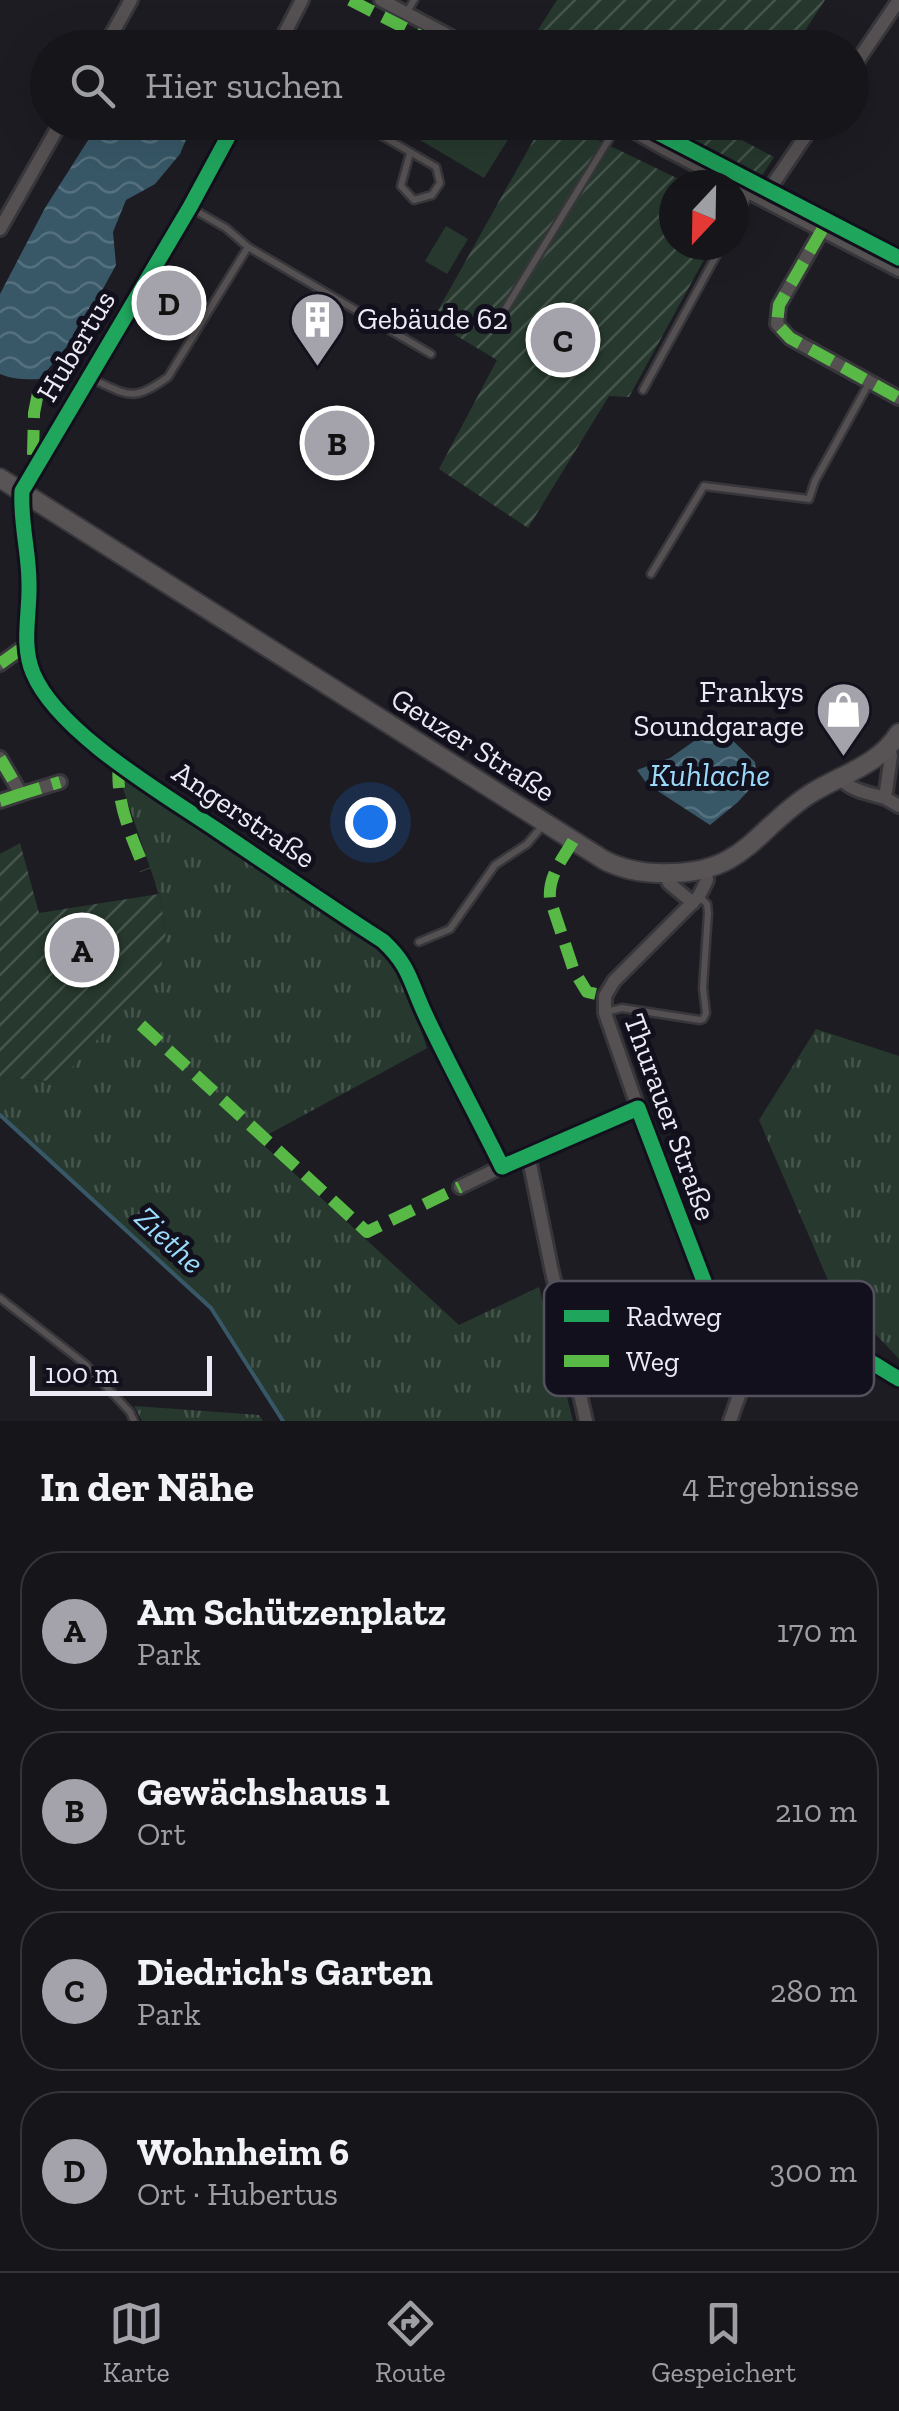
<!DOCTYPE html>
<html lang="de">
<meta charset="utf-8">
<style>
:root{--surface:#16151a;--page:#1f1e23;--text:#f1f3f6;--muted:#9e9fa2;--line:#353439;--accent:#a4a2ab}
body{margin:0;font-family:"Zilla Slab",serif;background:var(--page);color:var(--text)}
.compass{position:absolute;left:659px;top:170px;width:90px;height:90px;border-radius:50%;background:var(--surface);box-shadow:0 10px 40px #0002;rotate:202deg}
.scale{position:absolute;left:30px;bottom:25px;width:182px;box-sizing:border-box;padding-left:10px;border:5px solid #eceaf4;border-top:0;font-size:28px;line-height:35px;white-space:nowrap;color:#eceaf4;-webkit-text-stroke:8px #13101d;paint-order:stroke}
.you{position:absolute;left:370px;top:822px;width:35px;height:35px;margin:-25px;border:8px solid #fff;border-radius:50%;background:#1a73e8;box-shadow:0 0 0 15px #1a73e833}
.badge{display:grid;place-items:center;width:65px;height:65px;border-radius:50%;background:var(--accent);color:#111;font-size:32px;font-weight:700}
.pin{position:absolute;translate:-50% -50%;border:5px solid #fff;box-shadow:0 2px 10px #0006}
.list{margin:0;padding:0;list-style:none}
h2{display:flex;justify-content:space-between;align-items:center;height:130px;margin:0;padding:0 40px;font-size:42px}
h2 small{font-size:32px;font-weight:400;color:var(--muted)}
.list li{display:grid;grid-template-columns:65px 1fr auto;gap:30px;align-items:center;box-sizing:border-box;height:160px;margin:0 20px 20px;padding:0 20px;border:2px solid var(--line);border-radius:40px}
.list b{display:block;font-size:38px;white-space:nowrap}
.list p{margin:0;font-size:32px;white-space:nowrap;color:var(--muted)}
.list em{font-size:32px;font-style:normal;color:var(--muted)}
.icon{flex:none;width:55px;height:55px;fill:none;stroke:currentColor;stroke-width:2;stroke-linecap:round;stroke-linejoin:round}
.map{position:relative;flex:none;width:899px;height:1421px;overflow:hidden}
.search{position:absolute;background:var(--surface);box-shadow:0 10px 40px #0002;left:30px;right:30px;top:30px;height:110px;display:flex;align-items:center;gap:25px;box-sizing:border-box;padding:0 35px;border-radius:55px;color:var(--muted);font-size:38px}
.sheet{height:850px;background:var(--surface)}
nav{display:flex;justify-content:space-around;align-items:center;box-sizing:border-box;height:140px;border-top:2px solid var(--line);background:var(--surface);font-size:28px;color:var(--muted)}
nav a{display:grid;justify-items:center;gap:5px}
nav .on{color:var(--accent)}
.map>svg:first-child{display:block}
.grass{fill:url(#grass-tufts)}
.park{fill:#27392e}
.garden{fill:url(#garden-furrows)}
.water{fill:url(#water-waves)}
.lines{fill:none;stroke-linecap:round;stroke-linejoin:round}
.stream{stroke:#385868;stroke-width:4}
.service-casing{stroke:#37363b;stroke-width:11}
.minor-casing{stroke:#37363b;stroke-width:18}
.secondary-casing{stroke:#37363b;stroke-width:22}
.service{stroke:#555051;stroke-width:6}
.minor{stroke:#555051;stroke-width:12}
.secondary{stroke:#585355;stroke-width:18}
.quiet{stroke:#58b947;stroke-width:12;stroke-dasharray:25 12;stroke-linecap:butt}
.cycleway-casing{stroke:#13101d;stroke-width:21}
.cycleway{stroke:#20a55d;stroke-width:15}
.labels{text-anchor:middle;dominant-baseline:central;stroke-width:10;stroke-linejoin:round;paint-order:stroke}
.poi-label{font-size:30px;fill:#eceaf4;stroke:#13101d;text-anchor:start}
.street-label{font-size:30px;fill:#eceaf4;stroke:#13101d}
.water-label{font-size:32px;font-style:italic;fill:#9adbfb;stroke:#13101d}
.key{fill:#13101d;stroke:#54515e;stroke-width:2.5}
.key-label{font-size:28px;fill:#eceaf4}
</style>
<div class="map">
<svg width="899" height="1421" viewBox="0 0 899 1421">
<defs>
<pattern id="grass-tufts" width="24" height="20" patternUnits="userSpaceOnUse" patternTransform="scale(2.5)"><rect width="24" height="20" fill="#27392e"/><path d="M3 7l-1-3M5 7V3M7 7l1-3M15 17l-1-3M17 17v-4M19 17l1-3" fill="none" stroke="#46564d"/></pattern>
<pattern id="garden-furrows" width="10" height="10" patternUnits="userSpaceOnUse" patternTransform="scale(2.5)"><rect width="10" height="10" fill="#27392e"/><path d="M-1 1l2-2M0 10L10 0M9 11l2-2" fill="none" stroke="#46564d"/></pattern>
<pattern id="water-waves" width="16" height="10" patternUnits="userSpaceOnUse" patternTransform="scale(2.5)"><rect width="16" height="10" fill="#385868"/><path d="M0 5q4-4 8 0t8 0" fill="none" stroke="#55707e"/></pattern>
</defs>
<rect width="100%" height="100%" fill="#1d1c23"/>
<path class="grass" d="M116 768 397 958 427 1048 258 1140 459 1325 539 1287 573 1421H283L211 1308 0 1115V1077L59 1082 166 931 159 894Z
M816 1029 899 1056V1359L831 1287 759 1120Z
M134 1406 259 1415 263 1421H142Z"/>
<path class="park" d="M483 123 509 138 484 178 415 137 424 123Z
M446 226 468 239 447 274 425 261Z"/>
<path class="garden" d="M557 0H825L794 47H717L690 31 679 47H527Z
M543 123H563L691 185H674V245H712L629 397 609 396 528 528 439 469 497 360 432 321Z
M685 123H745L736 137 774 157 760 179 677 138Z
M20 843 39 913 159 894 166 931 161 969 59 1082 0 1077V854Z"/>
<path class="water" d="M99 123H193L180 154 155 184 126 200 113 232 116 265 81 329 40 379C28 380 11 379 0 374V294L45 208Z
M710 730 730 738 755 762 757 781 738 802 710 825 647 784 637 770 670 758Z"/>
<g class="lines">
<path class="stream" d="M0 1115 211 1308 283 1421"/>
<defs>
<path id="service" d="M407 12 414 0
M358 122 436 167 440 183 432 195 414 200 401 186 410 153
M665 148 679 122
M734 222 750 192
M248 247 431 354
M498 321 619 123
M89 378C128 394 131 404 168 377L248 247 226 228 191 208
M643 390 722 245
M651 574 704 486 809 499 815 481 869 383
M419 942 450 929 495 865 527 844 544 824
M606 1012 622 1008 700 1020 703 1019 706 1013 703 988 708 913 707 904 699 896
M0 1298 85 1364 130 1412 134 1421"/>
<path id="minor" d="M381 0 472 48
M104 48 131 0
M277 48 302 0
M852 69 899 0
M236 122 190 207 22 491C20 522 29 552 29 583 30 614 21 644 33 673 58 733 164 794 217 830 272 867 327 905 383 941 410 966 410 982 425 1014 449 1065 477 1116 502 1167
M618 122 665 149 899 270
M763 199 815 122
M0 229 61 122
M822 230 779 305 777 324 790 338 899 398
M0 664 25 646
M889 748 891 756 885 798 899 806
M0 758 21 794 60 782
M840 778C851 791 868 793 885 798
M0 801 21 794
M705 870 707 880 699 896 614 981 605 996V1013L638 1108 739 1373 741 1390 730 1421
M664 873 669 883 693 903
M528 1154 551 1267 586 1421
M460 1187 528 1154 638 1108
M739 1373C751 1378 764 1385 777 1382 805 1378 827 1347 857 1356 871 1360 886 1372 899 1379"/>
<path id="secondary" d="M0 478 604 860C625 871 648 874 672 873 745 872 757 828 810 794 842 774 878 766 899 733"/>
</defs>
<use href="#service" class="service-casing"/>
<use href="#minor" class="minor-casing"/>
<use href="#secondary" class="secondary-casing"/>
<use href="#service" class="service"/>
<use href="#minor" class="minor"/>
<use href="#secondary" class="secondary"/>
<path class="quiet" d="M350 0 444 48
M587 122 612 136
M619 123 620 122
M822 230 779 305 777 324 790 338 899 398
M33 455 34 413 38 393
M0 664 25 646
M0 758 21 794 60 782
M119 763C115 802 131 835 145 870
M0 801 21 794
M573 841C562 860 548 876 550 899L574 971 587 992 605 996
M141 1025 367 1232 460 1187"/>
<defs>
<path id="cycleway" d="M236 122 190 207 22 491C20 522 29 552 29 583 30 614 21 644 33 673 58 733 164 794 217 830 272 867 327 905 383 941 410 966 410 982 425 1014 449 1065 477 1116 502 1167L638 1108 739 1373C751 1378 764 1385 777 1382 805 1378 827 1347 857 1356 871 1360 886 1372 899 1379
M637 122 899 258"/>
</defs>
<use href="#cycleway" class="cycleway-casing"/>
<use href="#cycleway" class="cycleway"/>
</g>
<defs>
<symbol id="building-pin" viewBox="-11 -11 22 30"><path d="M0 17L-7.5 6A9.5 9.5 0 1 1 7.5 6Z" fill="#a4a2ab" stroke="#13101d"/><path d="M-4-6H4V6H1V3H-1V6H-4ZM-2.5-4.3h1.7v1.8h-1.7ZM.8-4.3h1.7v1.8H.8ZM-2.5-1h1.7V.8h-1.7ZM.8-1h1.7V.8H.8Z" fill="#fff"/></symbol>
<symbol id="shop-pin" viewBox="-11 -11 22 30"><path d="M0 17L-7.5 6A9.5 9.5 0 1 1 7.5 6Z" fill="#a4a2ab" stroke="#13101d"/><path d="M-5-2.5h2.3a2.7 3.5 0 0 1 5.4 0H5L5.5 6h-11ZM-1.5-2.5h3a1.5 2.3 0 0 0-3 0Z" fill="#fff"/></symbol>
</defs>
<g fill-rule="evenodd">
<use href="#building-pin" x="286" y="288" width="63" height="86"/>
<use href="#shop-pin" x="812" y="678" width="63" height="86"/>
</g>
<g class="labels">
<g class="poi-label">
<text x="357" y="319">Gebäude 62</text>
<text x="804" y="692" text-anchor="end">Frankys<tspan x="804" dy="34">Soundgarage</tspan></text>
</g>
<g class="street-label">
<text transform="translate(76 346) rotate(-59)">Hubertus</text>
<text transform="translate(473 745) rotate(32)">Geuzer Straße</text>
<text transform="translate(244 815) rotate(34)">Angerstraße</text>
<text transform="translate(670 1117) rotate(70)">Thurauer Straße</text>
</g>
<g class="water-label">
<text x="710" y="775">Kuhlache</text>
<text transform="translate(170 1240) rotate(43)">Ziethe</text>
</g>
</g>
<rect x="544" y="1281" width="330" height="115" rx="15" class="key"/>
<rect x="564" y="1310" width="45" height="12" fill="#20a55d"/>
<rect x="564" y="1355" width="45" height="12" fill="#58b947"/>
<g class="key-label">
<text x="626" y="1326">Radweg</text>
<text x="626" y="1371">Weg</text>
</g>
</svg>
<svg class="compass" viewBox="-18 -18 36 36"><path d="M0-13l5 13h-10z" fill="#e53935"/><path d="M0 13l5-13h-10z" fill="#9e9fa2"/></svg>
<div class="scale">100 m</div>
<div class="you"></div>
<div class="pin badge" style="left:82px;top:950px">A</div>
<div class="pin badge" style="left:337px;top:443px">B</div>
<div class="pin badge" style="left:563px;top:340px">C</div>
<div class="pin badge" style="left:169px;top:303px">D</div>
<div class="search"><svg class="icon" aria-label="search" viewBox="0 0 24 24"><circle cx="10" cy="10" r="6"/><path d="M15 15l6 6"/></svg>Hier suchen</div>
</div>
<section class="sheet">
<h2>In der Nähe<small>4 Ergebnisse</small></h2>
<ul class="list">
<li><span class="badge">A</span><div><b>Am Schützenplatz</b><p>Park</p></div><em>170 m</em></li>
<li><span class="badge">B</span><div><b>Gewächshaus 1</b><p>Ort</p></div><em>210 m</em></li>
<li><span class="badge">C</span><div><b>Diedrich's Garten</b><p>Park</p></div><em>280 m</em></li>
<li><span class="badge">D</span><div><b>Wohnheim 6</b><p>Ort · Hubertus</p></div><em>300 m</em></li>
</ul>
</section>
<nav>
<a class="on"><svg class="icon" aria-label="map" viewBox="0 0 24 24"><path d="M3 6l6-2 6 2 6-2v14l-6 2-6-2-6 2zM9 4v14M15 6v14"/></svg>Karte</a>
<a><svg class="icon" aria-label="directions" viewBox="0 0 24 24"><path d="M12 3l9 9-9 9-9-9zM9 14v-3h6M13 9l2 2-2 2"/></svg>Route</a>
<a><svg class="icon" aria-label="saved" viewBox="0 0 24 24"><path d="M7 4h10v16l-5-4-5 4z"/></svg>Gespeichert</a>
</nav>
